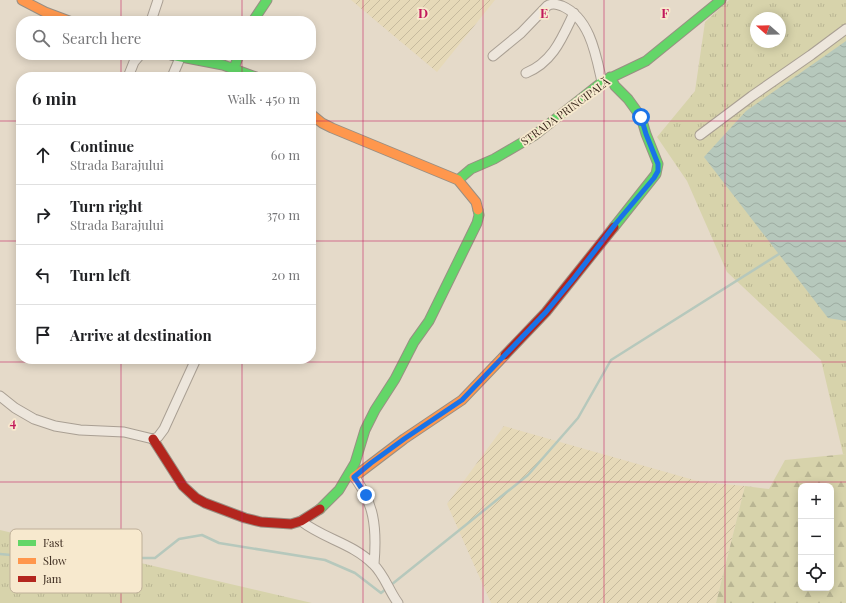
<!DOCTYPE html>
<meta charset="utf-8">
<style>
:root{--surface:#fff;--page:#f6f6f6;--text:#202124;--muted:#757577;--line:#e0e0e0}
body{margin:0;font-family:"Playfair Display",serif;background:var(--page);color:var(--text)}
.controls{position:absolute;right:12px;bottom:12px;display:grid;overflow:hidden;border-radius:8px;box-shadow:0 2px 10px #0003}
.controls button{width:36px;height:36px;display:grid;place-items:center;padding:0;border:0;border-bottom:1px solid var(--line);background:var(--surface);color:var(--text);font:20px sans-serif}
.compass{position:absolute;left:750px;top:12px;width:36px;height:36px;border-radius:50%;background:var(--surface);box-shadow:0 2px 10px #0003;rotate:290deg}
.stop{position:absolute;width:12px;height:12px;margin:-9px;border:3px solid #1a73e8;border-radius:50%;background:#fff}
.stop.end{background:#1a73e8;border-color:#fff;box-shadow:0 1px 4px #0008}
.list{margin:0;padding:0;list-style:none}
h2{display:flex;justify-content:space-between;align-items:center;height:52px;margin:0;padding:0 16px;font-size:17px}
h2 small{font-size:13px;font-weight:400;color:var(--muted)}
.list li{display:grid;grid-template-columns:26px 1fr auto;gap:12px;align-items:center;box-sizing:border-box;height:60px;padding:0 16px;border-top:1px solid var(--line)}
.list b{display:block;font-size:15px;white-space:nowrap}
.list p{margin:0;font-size:13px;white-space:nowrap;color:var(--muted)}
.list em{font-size:13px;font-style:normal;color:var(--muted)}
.icon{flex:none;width:22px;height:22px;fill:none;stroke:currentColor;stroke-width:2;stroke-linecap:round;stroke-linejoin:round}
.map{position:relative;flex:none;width:846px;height:603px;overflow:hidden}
.search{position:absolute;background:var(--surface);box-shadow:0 2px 10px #0003;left:16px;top:16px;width:300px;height:44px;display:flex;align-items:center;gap:10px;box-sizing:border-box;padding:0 14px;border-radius:16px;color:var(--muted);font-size:15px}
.panel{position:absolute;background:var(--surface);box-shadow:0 2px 10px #0003;left:16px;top:72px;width:300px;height:292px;border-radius:16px}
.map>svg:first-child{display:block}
.farmland{fill:url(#farmland-furrows)}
.grass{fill:url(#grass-tufts);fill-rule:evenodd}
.forest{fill:url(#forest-firs);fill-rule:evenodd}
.water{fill:url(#water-waves)}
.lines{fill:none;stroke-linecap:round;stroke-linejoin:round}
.stream{stroke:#b6c8bc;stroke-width:2.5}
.street-casing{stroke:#a99f93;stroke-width:11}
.fast-casing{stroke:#998f83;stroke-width:11}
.slow-casing{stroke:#998f83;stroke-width:11}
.jam-casing{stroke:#998f83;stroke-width:11}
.street{stroke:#ede6dc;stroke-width:9}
.fast{stroke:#63d668;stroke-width:9}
.slow{stroke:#ff974d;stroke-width:9}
.jam{stroke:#b3261e;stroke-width:9}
.route{stroke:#1a73e8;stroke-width:5}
.grid{fill:none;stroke:#c2185b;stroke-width:1;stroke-opacity:0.55}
.labels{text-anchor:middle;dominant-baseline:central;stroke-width:3.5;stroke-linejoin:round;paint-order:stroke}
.street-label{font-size:11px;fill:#38271b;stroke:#f7e9ce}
.key{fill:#f7e9ce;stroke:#beaf98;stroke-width:1}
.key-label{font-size:11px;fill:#38271b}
.grid-label{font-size:13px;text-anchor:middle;font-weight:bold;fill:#c2185b;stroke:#f7e9ce;stroke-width:3.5;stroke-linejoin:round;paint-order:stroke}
</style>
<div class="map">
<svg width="846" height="603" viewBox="0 0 846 603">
<defs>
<pattern id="farmland-furrows" width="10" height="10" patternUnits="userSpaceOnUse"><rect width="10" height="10" fill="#e6d9b8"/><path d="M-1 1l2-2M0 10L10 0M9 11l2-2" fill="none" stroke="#c6ba9e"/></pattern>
<pattern id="grass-tufts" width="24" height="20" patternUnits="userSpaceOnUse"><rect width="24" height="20" fill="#d7d3ab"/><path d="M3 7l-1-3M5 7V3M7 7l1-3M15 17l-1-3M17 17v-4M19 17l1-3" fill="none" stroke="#b9b593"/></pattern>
<pattern id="forest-firs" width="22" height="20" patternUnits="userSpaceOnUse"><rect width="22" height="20" fill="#d7d3ab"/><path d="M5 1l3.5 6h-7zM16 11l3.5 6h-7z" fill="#b9b593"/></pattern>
<pattern id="water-waves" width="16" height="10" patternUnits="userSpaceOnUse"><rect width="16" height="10" fill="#b6c8bc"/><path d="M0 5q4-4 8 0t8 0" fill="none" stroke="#9daca1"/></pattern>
</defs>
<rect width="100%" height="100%" fill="#e5dac9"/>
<path class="farmland" d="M351 0H495L437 72Z
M504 426 701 482 745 486 716 603H491L447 504Z"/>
<path class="grass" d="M729 0H846V454H843L821 360 727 272 687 181 657 137 695 91 705 22ZM756 18H780V42H756Z
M0 530 312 603H0Z"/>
<path class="forest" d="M846 454V603H716L745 486 769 489 785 460ZM801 486H831V588H801Z"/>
<path class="water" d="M846 41V321L828 318 704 157 746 111Z"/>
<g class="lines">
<path class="stream" d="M0 554 11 555 67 557 107 551 139 558H155L179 539 202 535 219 543 325 560 355 573 381 593 528 475 578 418 611 360 779 254"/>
<defs>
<path id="street" d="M151 21 158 0
M493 56 521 33 547 6C552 3 556 4 562 6 590 18 596 55 602 82
M526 73C553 62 562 38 574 13
M128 77 134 62 140 55
M172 77 180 58
M700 135 752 96 811 55 846 29
M0 396 15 408 34 419 55 426 80 430 124 432 153 439 158 437 164 429 196 359
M351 473C375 501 377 529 374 564
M301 521C324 539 352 543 373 564 384 574 389 591 398 603"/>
<path id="fast" d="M253 21 267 0
M171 55 223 65 256 77
M234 68 239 55
M610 77 615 86 628 99 641 117 646 134 658 164 656 174 614 227
M458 180 471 169 494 159 535 135 602 82 646 61 721 0
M320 509 339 490 355 463 365 430 375 410 395 379 414 342 429 321 477 223 479 215 478 210"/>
<path id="slow" d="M22 0 45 12 69 21
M311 114 322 123 332 128 458 180 476 202 478 210
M354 477 404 439 462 400 505 355"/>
<path id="jam" d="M505 355 546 312 614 227
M153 439 183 486 196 498 205 503 245 518 261 522 291 524 301 521 320 509"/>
</defs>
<use href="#street" class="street-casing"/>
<use href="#fast" class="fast-casing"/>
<use href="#slow" class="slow-casing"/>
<use href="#jam" class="jam-casing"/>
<use href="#street" class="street"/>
<use href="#fast" class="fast"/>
<use href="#slow" class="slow"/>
<use href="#jam" class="jam"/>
</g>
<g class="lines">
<path class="route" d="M366 495 354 477 371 463 404 439 462 400 546 312 574 278 617 222 654 178 658 171V164L646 134 641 117"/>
</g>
<path class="grid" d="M121 0V21M242 0V21M363 0V603M483 0V603M604 0V603M725 0V603M121 55V77M242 55V77M0 121H21M311 121H846M0 241H21M311 241H846M121 359V603M242 359V603M0 362H846M0 482H846"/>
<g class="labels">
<g class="street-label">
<text transform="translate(565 111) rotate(-36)">STRADA PRINCIPALĂ</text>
</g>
</g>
<rect x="10" y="529" width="132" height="64" rx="6" class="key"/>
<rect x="18" y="540" width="18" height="6" fill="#63d668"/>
<rect x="18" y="558" width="18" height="6" fill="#ff974d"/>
<rect x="18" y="576" width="18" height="6" fill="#b3261e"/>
<g class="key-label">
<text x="43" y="547">Fast</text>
<text x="43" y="565">Slow</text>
<text x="43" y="583">Jam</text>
</g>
<g class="grid-label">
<text x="423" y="18">D</text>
<text x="544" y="18">E</text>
<text x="665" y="18">F</text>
<text x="13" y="427">4</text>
</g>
</svg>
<div class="controls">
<button>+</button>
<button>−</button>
<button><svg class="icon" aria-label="locate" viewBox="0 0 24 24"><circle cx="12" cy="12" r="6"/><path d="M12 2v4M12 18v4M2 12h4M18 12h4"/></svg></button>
</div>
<svg class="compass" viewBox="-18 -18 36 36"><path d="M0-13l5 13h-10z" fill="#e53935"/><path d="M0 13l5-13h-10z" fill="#757577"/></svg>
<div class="stop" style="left:641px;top:117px"></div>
<div class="stop end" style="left:366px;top:495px"></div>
<div class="search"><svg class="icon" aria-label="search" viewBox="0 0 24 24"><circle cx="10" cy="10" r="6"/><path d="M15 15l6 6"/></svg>Search here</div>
<section class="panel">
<h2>6 min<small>Walk · 450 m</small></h2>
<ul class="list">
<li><svg class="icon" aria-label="ahead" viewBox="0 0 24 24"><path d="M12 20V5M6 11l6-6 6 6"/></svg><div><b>Continue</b><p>Strada Barajului</p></div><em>60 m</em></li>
<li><svg class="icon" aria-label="right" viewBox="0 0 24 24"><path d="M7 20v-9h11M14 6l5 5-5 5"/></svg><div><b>Turn right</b><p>Strada Barajului</p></div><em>370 m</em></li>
<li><svg class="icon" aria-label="left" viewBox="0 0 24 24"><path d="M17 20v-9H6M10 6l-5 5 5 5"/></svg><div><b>Turn left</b></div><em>20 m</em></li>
<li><svg class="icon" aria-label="arrive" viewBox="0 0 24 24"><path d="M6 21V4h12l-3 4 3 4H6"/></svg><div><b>Arrive at destination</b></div></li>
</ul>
</section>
</div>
